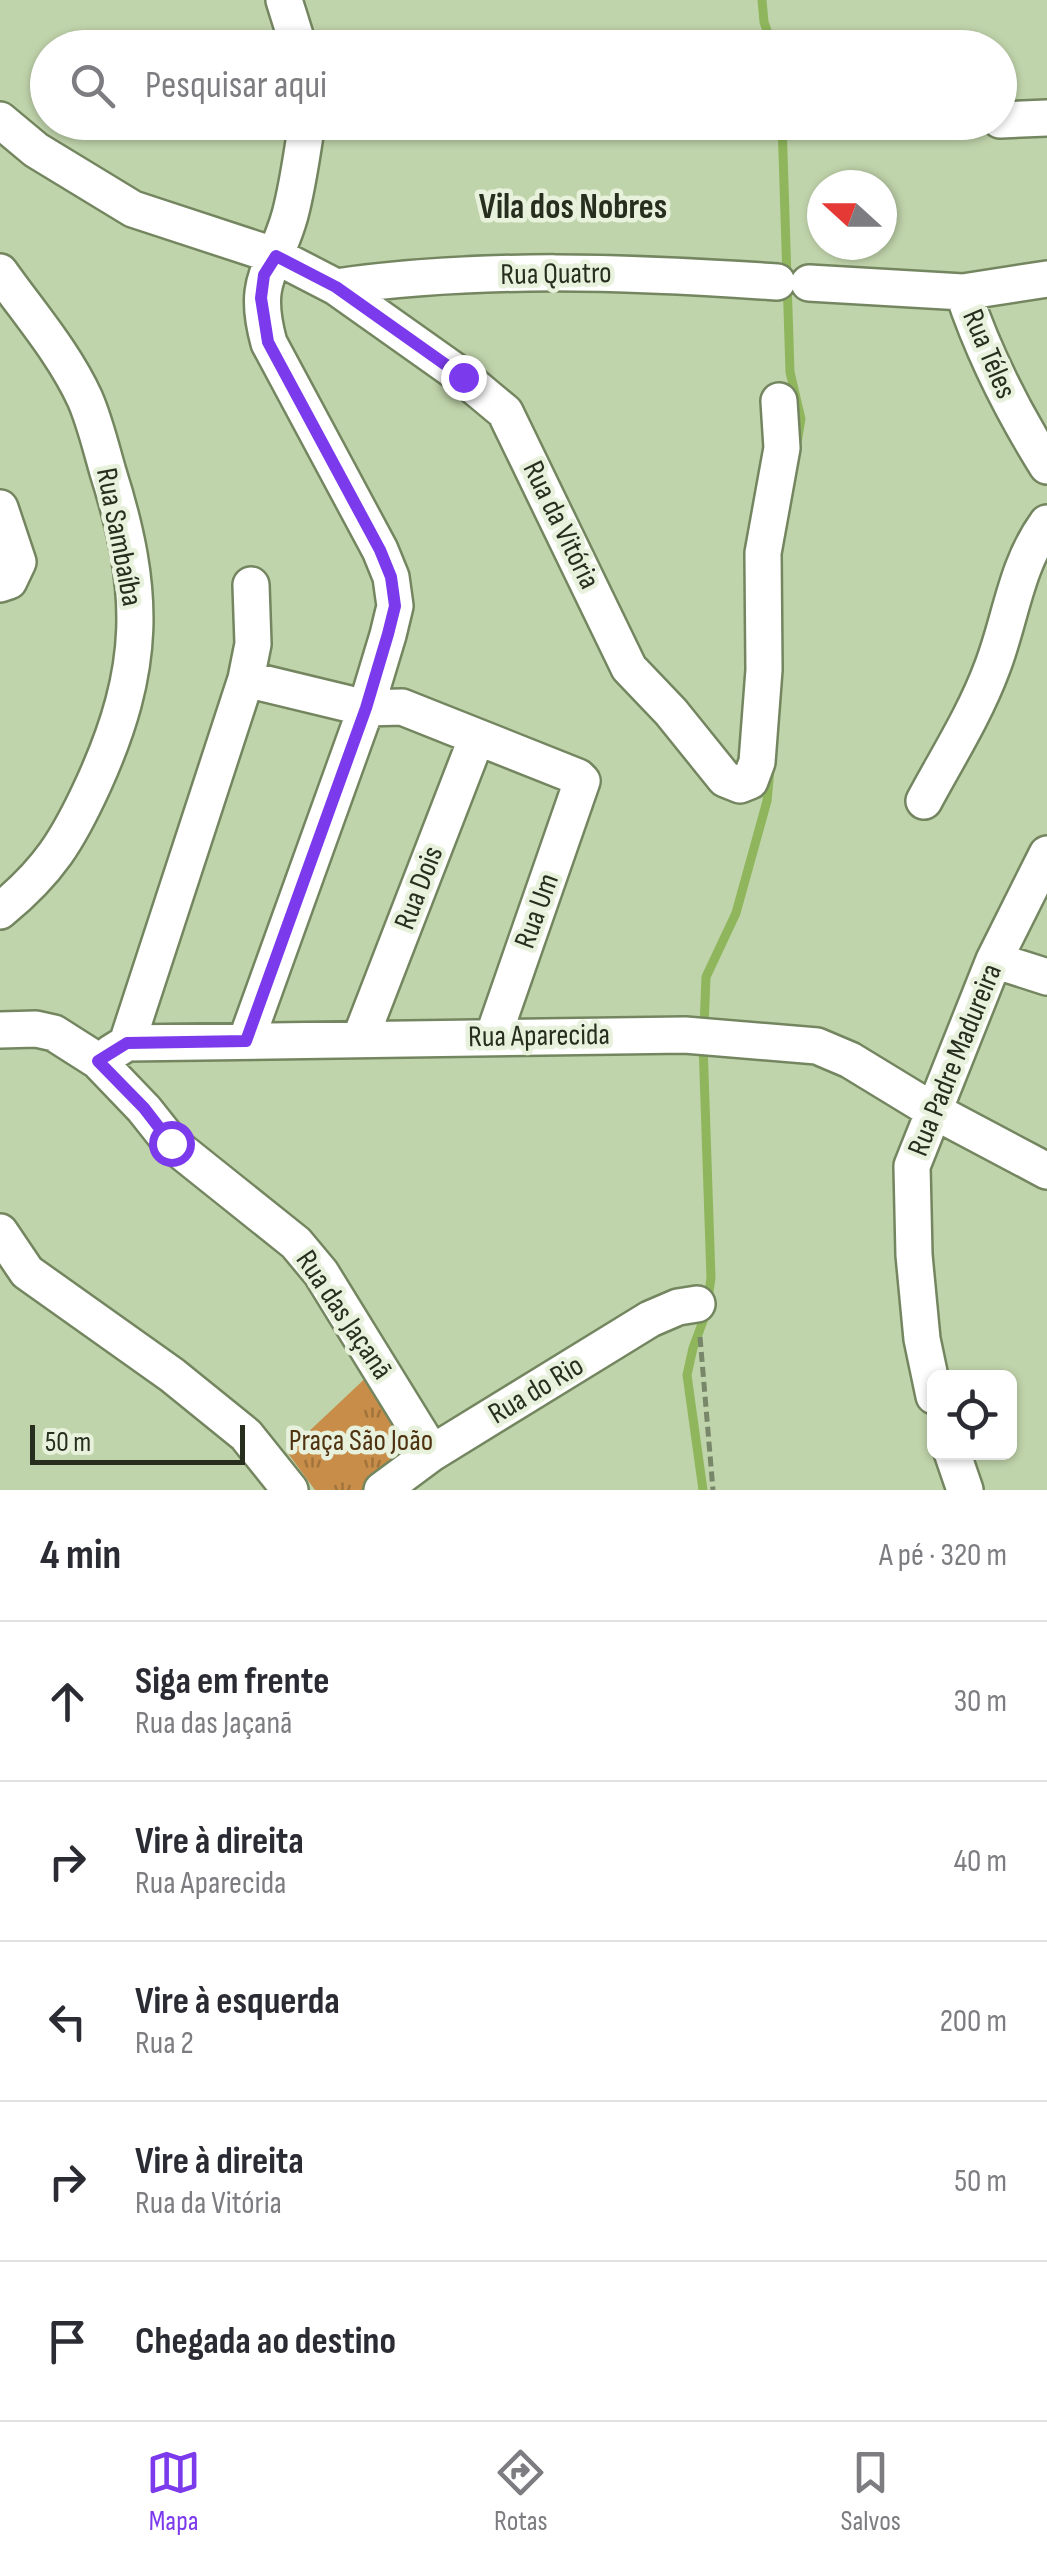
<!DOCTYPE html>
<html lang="pt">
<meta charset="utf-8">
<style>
:root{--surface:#fff;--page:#f7f7f7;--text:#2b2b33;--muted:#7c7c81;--line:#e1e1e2;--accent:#7c3aed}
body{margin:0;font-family:"Sofia Sans Condensed",sans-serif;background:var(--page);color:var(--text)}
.controls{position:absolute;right:30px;bottom:30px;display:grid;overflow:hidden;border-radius:15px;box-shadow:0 2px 8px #0004}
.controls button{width:90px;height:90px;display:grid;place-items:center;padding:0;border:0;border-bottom:2px solid var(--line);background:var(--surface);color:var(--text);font:50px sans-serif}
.compass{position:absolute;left:807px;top:170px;width:90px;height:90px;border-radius:50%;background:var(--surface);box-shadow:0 2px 8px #0004;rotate:291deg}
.scale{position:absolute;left:30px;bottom:25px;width:215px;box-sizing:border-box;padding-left:10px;border:5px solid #272e1e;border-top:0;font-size:28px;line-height:35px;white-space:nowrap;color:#272e1e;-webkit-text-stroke:8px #e7f1dc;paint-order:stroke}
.stop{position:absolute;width:30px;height:30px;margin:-22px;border:8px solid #7c3aed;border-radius:50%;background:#fff}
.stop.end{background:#7c3aed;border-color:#fff;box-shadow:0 2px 10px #0008}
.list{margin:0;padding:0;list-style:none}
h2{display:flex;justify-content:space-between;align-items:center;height:130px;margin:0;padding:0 40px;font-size:42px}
h2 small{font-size:32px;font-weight:400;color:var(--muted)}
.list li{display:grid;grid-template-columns:65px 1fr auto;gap:30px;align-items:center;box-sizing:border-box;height:160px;padding:0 40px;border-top:2px solid var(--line)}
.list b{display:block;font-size:38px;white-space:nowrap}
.list p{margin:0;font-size:32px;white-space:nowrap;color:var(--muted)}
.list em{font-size:32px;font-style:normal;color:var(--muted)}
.icon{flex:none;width:55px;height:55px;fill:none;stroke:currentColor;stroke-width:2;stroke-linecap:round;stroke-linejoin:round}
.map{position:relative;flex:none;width:1047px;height:1490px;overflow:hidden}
.search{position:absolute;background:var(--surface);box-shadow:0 2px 8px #0004;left:30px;right:30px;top:30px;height:110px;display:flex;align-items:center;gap:25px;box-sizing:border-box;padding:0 35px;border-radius:55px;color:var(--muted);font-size:38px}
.sheet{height:930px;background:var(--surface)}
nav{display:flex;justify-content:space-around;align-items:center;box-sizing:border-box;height:140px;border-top:2px solid var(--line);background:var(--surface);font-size:28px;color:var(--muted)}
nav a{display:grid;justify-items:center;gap:5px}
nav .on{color:var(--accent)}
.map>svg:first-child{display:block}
.park{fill:url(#park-tufts)}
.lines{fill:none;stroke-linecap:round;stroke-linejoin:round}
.stream{stroke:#8fb65c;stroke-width:9}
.minor-casing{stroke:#748660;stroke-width:40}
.path{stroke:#788669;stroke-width:5;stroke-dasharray:10 5;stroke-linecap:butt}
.minor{stroke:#fff;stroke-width:35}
.route{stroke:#7c3aed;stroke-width:12}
.labels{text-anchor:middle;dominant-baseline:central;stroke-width:9;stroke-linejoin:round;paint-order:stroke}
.street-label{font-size:30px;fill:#272e1e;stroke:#e7f1dc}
.park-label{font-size:30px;fill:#4f3311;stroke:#e7f1dc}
.quarter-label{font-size:35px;font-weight:bold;fill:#272e1e;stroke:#e7f1dc}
</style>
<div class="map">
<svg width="1047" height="1490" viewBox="0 0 1047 1490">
<defs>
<pattern id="park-tufts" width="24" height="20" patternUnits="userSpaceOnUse" patternTransform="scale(2.5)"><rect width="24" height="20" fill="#c78d49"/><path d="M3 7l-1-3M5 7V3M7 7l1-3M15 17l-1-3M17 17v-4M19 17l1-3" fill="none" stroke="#a2743c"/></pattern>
</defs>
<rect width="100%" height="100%" fill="#c0d4ab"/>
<path class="park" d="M372 1372 421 1449 367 1490H315L287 1452Z"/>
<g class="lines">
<path class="stream" d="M762 0 764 22 773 48
M782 122 790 372 801 419 797 443
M704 1027 706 977 736 913 767 801 770 769
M703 1043 711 1278 706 1313 693 1348 687 1375 703 1490"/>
<defs>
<path id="minor" d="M284 0 299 48
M0 120 36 150 133 209 276 256 336 287 463 377 505 412 629 668 671 712 725 779 740 785 750 781 757 762 764 670 763 553 782 448 779 401
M1000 120 1047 118
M0 272C29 313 64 353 85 399 95 422 101 448 108 472 146 592 146 668 94 783 68 840 49 871 0 911
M809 283 963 292 1047 279
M336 287C481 266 631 272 777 282
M963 292C984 355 1012 410 1047 466
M0 508 18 562 9 581 0 584
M246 679 366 708 402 707 578 777 582 781 493 1037
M924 801C947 758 975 714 992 668 1011 619 1015 567 1047 523
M994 960 1047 977
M0 1030 36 1029 54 1033 98 1061 144 1109 171 1143 296 1243 321 1273 432 1453
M360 1039 477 737
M246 1041 366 708 388 635 395 606 391 577 380 550 269 343C251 278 274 272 290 215 298 185 302 154 307 122
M127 1043 685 1035 817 1046 850 1060 932 1110 1047 1171
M111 1053 127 1043 246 679 253 644 251 585
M0 1232 27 1272 172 1375 246 1435 290 1490
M934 1396 922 1339 914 1255 912 1166 994 960 1047 854
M952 1452 965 1490
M382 1490 432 1453 650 1319 678 1307 697 1304"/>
</defs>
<use href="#minor" class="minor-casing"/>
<path class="path" d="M700 1337 713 1490"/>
<use href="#minor" class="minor"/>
</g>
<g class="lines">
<path class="route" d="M171 1143 144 1108 98 1061 127 1043 246 1041 366 708 388 634 395 606 391 577 380 550 268 342 261 298 264 275 276 256 336 287 463 377"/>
</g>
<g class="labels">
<g class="street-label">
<text transform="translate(556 274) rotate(-1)">Rua Quatro</text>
<text transform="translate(989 354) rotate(67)">Rua Téles</text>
<text transform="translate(561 525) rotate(64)">Rua da Vitória</text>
<text transform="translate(119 537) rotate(79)">Rua Sambaíba</text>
<text transform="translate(419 888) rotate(-69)">Rua Dois</text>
<text transform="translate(537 911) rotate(-70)">Rua Um</text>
<text transform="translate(539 1036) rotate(-1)">Rua Aparecida</text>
<text transform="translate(955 1060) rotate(-68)">Rua Padre Madureira</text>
<text transform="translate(344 1315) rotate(56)">Rua das Jaçanã</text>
<text transform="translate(536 1390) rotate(-31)">Rua do Rio</text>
</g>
<g class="park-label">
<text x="361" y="1441">Praça São João</text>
</g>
<g class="quarter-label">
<text x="573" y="207">Vila dos Nobres</text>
</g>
</g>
</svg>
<div class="controls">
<button><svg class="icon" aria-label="locate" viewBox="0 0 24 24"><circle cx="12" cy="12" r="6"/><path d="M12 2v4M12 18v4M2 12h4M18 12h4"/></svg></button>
</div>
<svg class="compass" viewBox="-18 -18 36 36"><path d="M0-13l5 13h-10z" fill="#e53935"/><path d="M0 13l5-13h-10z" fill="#7c7c81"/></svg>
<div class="scale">50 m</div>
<div class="stop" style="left:171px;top:1143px"></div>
<div class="stop end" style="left:463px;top:377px"></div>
<div class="search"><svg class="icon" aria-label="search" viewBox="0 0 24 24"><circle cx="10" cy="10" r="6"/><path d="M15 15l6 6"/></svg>Pesquisar aqui</div>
</div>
<section class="sheet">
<h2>4 min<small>A pé · 320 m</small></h2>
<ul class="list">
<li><svg class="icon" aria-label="ahead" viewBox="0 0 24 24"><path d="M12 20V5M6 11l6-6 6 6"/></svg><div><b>Siga em frente</b><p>Rua das Jaçanã</p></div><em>30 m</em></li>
<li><svg class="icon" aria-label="right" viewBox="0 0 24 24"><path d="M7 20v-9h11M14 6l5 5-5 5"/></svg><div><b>Vire à direita</b><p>Rua Aparecida</p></div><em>40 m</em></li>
<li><svg class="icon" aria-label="left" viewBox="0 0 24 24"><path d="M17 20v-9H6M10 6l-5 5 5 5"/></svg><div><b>Vire à esquerda</b><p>Rua 2</p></div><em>200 m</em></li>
<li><svg class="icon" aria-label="right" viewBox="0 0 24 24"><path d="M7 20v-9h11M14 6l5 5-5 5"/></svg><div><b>Vire à direita</b><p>Rua da Vitória</p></div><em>50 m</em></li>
<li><svg class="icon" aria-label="arrive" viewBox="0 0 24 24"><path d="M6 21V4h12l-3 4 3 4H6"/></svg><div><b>Chegada ao destino</b></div></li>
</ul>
</section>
<nav>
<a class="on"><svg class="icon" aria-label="map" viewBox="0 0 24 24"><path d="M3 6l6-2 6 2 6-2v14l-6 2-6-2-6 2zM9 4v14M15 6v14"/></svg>Mapa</a>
<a><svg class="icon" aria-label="directions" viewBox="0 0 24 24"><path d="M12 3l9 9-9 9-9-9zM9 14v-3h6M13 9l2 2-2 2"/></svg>Rotas</a>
<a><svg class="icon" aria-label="saved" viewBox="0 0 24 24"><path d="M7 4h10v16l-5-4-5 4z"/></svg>Salvos</a>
</nav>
